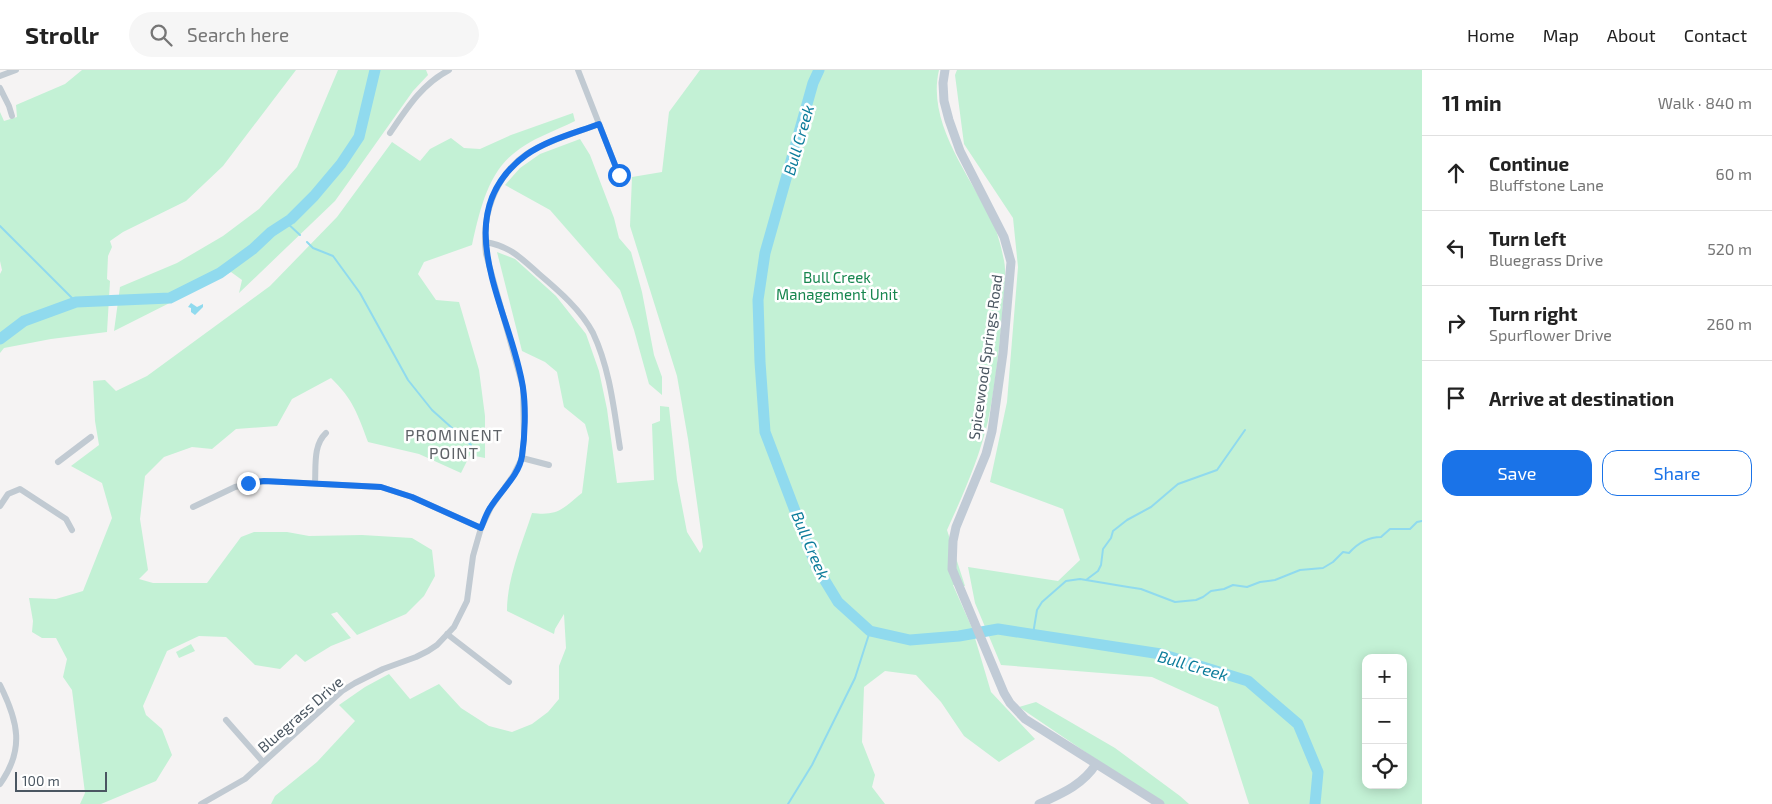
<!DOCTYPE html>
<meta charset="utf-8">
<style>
:root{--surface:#fff;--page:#f6f6f6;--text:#222;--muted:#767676;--line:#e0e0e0;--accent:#1a73e8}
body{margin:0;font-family:"Exo 2",sans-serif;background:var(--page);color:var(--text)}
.controls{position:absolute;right:15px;bottom:15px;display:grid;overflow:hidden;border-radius:10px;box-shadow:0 2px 12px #0003}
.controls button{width:45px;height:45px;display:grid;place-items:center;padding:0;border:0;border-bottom:1px solid var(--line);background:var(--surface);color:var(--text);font:25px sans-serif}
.scale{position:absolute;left:15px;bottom:12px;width:92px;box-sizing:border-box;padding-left:5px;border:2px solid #4a5661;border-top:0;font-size:14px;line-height:18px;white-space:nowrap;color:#4a5661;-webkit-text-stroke:4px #fff;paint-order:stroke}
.stop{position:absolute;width:15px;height:15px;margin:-11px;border:4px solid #1a73e8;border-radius:50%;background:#fff}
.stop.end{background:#1a73e8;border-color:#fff;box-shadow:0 1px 5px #0008}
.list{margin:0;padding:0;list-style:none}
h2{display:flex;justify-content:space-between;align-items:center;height:65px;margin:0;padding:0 20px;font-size:21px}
h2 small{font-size:16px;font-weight:400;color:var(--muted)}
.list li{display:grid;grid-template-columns:32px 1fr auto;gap:15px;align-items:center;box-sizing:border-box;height:75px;padding:0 20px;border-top:1px solid var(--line)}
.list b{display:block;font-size:19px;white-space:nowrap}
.list p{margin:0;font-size:16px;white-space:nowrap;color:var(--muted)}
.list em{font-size:16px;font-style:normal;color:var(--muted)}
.actions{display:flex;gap:10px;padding:15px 20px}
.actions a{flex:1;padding:11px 0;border:1px solid var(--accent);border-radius:15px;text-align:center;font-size:18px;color:var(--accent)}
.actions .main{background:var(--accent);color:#fff}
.icon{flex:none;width:28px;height:28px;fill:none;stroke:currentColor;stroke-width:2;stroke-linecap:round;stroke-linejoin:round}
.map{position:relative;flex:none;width:1422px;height:734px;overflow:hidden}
header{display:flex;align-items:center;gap:30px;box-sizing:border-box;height:70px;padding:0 25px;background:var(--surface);border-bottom:1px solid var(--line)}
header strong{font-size:24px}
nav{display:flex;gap:28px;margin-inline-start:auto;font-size:18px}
.search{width:350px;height:45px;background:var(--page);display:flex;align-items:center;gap:12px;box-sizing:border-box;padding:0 18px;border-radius:28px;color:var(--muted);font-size:19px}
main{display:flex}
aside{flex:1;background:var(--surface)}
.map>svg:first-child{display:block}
.green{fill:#c3f1d5;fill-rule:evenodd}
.water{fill:#90daee}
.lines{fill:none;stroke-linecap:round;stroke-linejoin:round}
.stream{stroke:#90daee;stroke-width:2}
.river{stroke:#90daee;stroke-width:11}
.street{stroke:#c1cad2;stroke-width:6}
.secondary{stroke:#c1cbd6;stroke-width:9}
.route{stroke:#1a73e8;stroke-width:6}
.labels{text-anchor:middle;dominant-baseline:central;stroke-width:5;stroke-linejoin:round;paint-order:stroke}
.park-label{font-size:15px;fill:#17864f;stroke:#fff}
.street-label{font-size:15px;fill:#4a5661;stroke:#fff}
.water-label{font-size:16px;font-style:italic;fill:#0c7c9b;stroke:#fff}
.neighbourhood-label{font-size:16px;letter-spacing:1px;fill:#5f6368;stroke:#fff}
</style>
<header>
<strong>Strollr</strong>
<div class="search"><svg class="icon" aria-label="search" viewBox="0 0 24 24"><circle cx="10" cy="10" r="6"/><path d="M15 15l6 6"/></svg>Search here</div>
<nav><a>Home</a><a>Map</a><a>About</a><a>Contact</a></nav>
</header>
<main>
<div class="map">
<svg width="1422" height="734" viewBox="0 0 1422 734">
<rect width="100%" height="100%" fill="#f5f3f3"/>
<path class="green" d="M82 0H296L223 96 186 131 123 162 110 171 112 177 108 186 107 209 110 211 107 262 51 269 4 278 0 283V204L2 200 0 191V42L4 51 17 47 16 35 65 14Z
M338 0H426L428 5 413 21 335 131 239 223 242 210 231 202 114 261 120 217 177 193 223 166 259 139 297 97Z
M700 0H939C926 55 973 109 995 157 998 166 1001 176 1003 186 1008 204 1003 227 1002 246 999 281 995 317 988 351 979 389 963 425 947 460L965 516 953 515 972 558 991 622 1035 669 999 692 964 666 941 632 916 605 885 601 864 617 862 672 875 705 872 717 885 734H271L275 726 317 692 355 651 339 635 365 617 389 604 410 629 439 614 461 638 489 656 512 662 532 654 548 642 559 629V596L566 578 564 544 555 559 554 564 507 541C507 508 522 474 532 443 559 446 562 439 582 423L589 368 585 354 564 337 557 302 545 292 522 281 497 182 515 189 556 226 586 264 599 301 607 339 617 413 654 410 652 354 660 351V336L669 337 677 410 687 462 700 483 703 477 698 440 688 369 677 306 630 156 632 107 662 102 669 42Z
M957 0H1422V734H1249L1218 637 1152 607 1001 595 975 533 968 497 1058 511 1080 490 1063 439 990 412 1007 332 1018 197 1013 148 964 74 955 5ZM1366 588H1403V715H1366Z
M573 43 575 51C555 61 530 69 513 84 487 105 479 144 472 175L424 192 418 204 436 230 459 232 479 300 485 346V388L470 385 461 403 419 384 368 372C358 345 353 329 331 308L292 329 277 356 236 359 212 379 192 377 164 387 145 406 140 449 148 500 139 509 153 513H207L241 467 254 462H287L309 466 362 465 412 468 432 480 435 506 424 526 406 544 357 565 337 542 331 544 351 568 331 576 305 592 296 584 280 599 255 595 226 567 199 566 167 581 143 636 146 645 162 659 172 685 156 711 101 734H80L85 723 72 620 63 607 67 589 56 568H42L32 562 33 551 29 528 56 529 83 521 112 448 102 413 71 396 99 375 95 351 93 311 105 310 116 321 147 306 270 216 337 147 392 72 420 91 430 79 451 68 464 78 480 79 511 65Z
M580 69 590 85 614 148 619 168 631 182 642 222 654 285 662 307V325L649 314 634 260 620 220 550 140 505 115 520 98 540 84Z
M191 574 195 581 179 588 176 582Z
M1036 632 1115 678 1180 726 1189 734H1162L1019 637Z"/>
<path class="water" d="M191 233 197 237 203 234V237L195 245 191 242V238L188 237Z"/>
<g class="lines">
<path class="stream" d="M286 152 300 165
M0 156 76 232
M307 172 313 178 333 186 360 223 408 310 432 340 471 375
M1086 510 1098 501 1101 495 1103 479 1111 468 1113 461 1127 450 1151 437 1178 414 1217 400 1245 360
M1033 564 1037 540 1042 532 1066 511 1080 509 1128 517 1141 519 1175 532 1196 530 1203 527 1211 521 1224 519 1233 515 1247 517 1260 512 1275 510 1300 500 1323 498 1333 492 1343 482 1349 483C1357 474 1368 467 1381 467L1390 459H1410L1417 452 1422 451
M788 734 812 695 855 608 870 561"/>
<path class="river" d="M819 0 813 13 765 183 758 230 760 292 765 362 816 496 838 532 870 561 910 570 959 566 998 559 1161 584 1248 611 1298 654 1318 702 1315 734
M0 269 24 251 76 232 170 228 220 203 253 179 271 162 291 149 314 126 341 94 359 67 375 0"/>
<path class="street" d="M578 0 619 105
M0 6 16 0
M0 18 9 36 12 46
M390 63C407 38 422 14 449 0
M485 172C510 176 521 188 539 204 559 221 581 240 593 263 610 299 614 340 620 378
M522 388 549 395
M58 392 91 367
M315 413C316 396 313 375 326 363
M0 436 8 424 20 419 66 449 72 460
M193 437 235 417 264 411 381 417 412 427 481 458
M447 564 509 612
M0 615C18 651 25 679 0 714
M226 650 263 692
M201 734 245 709 342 621 355 613 383 599 416 587 428 581 437 575 454 557 467 531 473 486 481 458 491 437 513 406 522 388 524 367 523 317 486 184C481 146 495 105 528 83 549 70 575 63 599 54"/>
<path class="secondary" d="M945 0 943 13 944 31 949 50 960 81 1004 167 1011 192 1003 283 992 361 986 384 956 457 953 471 952 499 1004 623 1010 633 1025 649 1160 734
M1039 734C1061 724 1083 715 1096 694"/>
</g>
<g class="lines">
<path class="route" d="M248 413 264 411 381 417 412 427 481 458C484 451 486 444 490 438 500 421 519 406 522 386 525 366 526 338 523 318 512 241 443 146 526 85 547 70 575 63 599 54L619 105"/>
</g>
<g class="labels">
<g class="park-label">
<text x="837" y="207">Bull Creek<tspan x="837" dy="17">Management Unit</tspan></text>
</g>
<g class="street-label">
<text transform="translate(985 287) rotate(-82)">Spicewood Springs Road</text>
<text transform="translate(300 644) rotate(-41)">Bluegrass Drive</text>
</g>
<g class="water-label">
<text transform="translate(798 70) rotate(-74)">Bull Creek</text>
<text transform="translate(811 475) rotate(67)">Bull Creek</text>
<text transform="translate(1193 595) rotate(16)">Bull Creek</text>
</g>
<g class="neighbourhood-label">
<text x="454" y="364">PROMINENT<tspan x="454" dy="18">POINT</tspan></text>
</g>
</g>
</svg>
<div class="controls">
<button>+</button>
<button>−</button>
<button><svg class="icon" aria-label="locate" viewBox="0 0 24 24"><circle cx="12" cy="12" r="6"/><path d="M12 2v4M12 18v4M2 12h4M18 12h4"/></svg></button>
</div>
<div class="scale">100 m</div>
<div class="stop" style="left:619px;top:105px"></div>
<div class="stop end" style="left:248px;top:413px"></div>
</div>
<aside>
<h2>11 min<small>Walk · 840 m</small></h2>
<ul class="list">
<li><svg class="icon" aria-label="ahead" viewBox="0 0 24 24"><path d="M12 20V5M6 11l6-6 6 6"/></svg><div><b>Continue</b><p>Bluffstone Lane</p></div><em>60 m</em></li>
<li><svg class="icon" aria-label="left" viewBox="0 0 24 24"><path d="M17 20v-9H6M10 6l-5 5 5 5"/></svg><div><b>Turn left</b><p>Bluegrass Drive</p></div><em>520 m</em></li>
<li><svg class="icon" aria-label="right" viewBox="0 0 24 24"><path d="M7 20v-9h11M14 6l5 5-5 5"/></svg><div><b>Turn right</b><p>Spurflower Drive</p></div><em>260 m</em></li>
<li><svg class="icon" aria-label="arrive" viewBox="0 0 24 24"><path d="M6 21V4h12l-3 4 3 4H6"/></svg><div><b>Arrive at destination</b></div></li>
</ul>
<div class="actions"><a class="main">Save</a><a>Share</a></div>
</aside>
</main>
